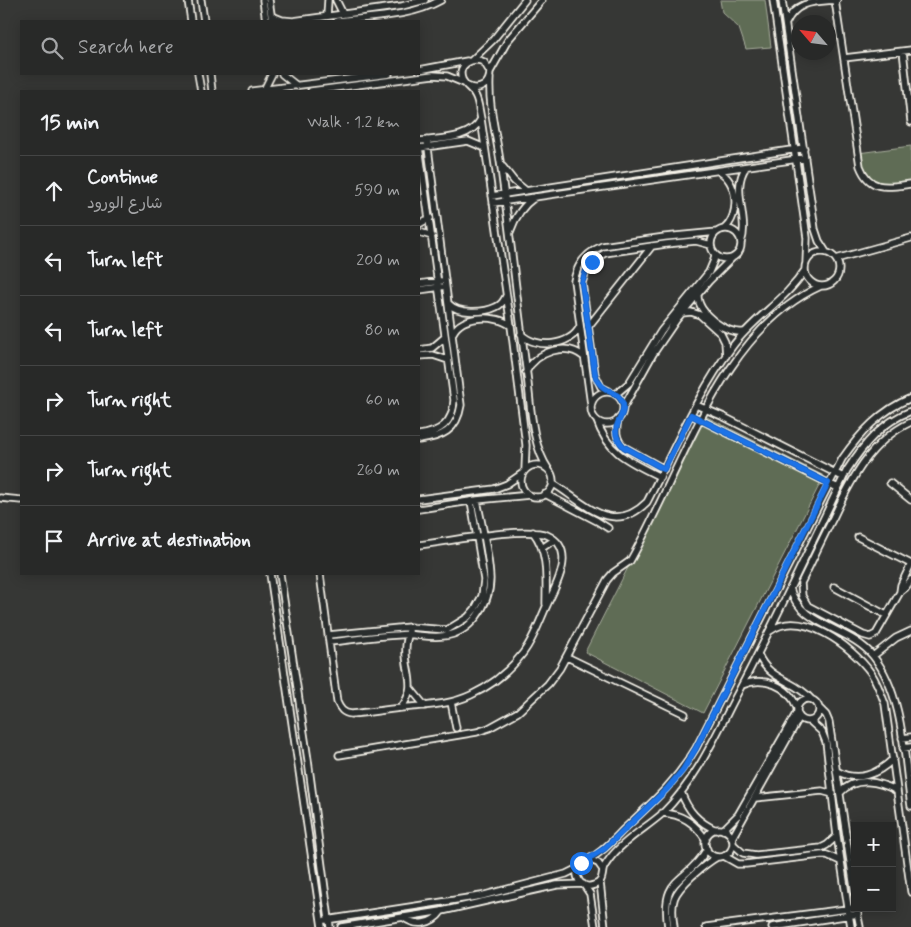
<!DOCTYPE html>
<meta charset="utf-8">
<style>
:root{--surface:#282928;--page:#343534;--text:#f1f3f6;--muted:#a5a6a8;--line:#444545}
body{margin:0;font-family:Mynerve,"Playpen Sans Arabic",sans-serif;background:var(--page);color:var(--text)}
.controls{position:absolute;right:15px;bottom:15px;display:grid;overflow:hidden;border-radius:0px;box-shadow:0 2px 12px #0003}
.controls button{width:45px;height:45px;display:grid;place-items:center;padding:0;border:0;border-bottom:1px solid var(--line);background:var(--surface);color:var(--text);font:25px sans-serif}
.compass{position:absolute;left:791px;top:15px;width:45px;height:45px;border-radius:50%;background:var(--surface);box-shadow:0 2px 12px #0003;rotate:298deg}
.stop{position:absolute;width:15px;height:15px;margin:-11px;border:4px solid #1a73e8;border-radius:50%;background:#fff}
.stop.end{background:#1a73e8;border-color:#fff;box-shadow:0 1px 5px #0008}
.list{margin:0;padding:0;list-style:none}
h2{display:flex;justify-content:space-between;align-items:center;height:65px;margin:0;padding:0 20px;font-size:21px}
h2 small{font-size:16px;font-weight:400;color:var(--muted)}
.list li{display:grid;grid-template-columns:32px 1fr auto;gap:15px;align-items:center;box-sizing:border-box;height:70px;padding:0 20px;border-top:1px solid var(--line)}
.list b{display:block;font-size:19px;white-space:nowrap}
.list p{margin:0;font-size:16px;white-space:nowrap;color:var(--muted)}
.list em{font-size:16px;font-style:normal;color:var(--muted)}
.icon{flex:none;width:28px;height:28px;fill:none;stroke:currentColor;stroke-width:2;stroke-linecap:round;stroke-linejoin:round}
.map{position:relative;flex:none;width:911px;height:927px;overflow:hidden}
.search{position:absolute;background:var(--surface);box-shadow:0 2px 12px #0003;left:20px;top:20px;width:400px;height:55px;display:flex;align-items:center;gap:12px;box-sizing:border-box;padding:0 18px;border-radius:0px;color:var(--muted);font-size:19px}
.panel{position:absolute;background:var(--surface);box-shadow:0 2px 12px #0003;left:20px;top:90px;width:400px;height:485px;border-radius:0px}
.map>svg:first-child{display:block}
.green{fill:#5e6c54;stroke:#a9ae9e}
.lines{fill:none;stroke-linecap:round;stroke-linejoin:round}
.street-casing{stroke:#f4f1e8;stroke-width:9}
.street{stroke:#2a2d2e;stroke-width:5.5}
.route{stroke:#1a73e8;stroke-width:6}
</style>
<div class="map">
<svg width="911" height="927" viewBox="0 0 911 927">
<rect width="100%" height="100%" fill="#363735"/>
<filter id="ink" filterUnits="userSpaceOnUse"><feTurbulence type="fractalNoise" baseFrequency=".02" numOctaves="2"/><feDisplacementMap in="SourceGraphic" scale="10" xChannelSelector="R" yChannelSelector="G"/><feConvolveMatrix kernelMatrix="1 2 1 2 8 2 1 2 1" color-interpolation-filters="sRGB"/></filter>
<g filter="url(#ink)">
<path class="green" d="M720 0H765L771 47 746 49 739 28 722 12Z
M911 146V184L879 186 864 175 858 153Z
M705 416 824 476 703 713 585 652Z"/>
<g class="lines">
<defs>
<path id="street" d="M188 0 191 21
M201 0 204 21
M263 0 266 21
M269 0 272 21
M336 0 343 14
M773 0 807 238 806 263
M782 0 815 229 819 241 826 252
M835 0 860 166C870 192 888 187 911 184
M272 16 282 20 293 21 402 6 425 0
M327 16 328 0
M337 21C371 17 411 17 441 0
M786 23C797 0 815 2 837 0
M903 51 911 122
M844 58 911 50
M472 60 493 40 525 0
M419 70 467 61
M490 72 508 40 542 0
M198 74 201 91
M210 74 212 91
M282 74 297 86
M490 78C488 111 499 144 502 176 511 242 518 309 527 375 531 406 531 444 549 470
M467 86C479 92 490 85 490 72L484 62C472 56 457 65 462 79 465 86 472 89 475 95 479 102 479 111 481 119L511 326 526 445 525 470
M264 90 272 74
M252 91 389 74
M311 91 433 75 447 76 464 83
M419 141C440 138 470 140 481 119
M419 147 454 400C453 423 441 432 419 435
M419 148 468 141 485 148
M503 167 514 181 525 190
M718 171C738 180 741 215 724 229
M492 196 804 148
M493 203 805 158
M419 224 430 218
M711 244a15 15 0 1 1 30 0a15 15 0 1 1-30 0Z
M419 232 432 236
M510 232C515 217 522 206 535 197
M741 243C750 218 730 190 746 167
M805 269a17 17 0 1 1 34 0a17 17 0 1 1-34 0Z
M836 259 911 238
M419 284 441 281
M419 290 441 287
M698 294C696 313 727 335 744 332
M449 304C458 314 484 313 496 307 501 305 504 301 506 296
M682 313 691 312 700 315 721 334 725 342 726 356
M588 327 652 246
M453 333C461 315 497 314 511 326
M521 334C535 349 571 347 580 326
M419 350 432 348 445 337
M419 356 433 355 448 360
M526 372C536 352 566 341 584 357
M609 391 601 387 595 374 582 283 587 268 591 262 605 253 666 244 696 241 711 245
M591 408a16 16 0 1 1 32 0a16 16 0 1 1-32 0Z
M616 394 629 383 661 331 709 272 714 260 715 254
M591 405 574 281C577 264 586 253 602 246L665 237 717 232
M696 405 724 417 843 477
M623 408 653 354 677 319 709 281 732 258
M691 415 838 488
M618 419C616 430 615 438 624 447L664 469
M597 421C608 454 631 462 660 477
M911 422C870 441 851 480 833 518 822 539 812 561 801 583L802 596 808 606 863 635 870 637 876 634 900 592 905 588 911 580
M419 440C442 437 457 431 461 405L427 140
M521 481a16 16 0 1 1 32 0a16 16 0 1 1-32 0Z
M552 483C584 502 612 537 647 502 674 450 697 394 732 347 754 317 785 301 805 270
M890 483 911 500
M545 494 597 521 608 528
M0 498 21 500
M419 499 494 489 507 484 523 473
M419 509 477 500 530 495
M533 532C549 552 546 580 546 604
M858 537 911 564
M542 548 554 540
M270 574 322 927
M280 574 308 760 330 927
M320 574 337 702C340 709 343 713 351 714 371 712 391 709 411 707 432 705 452 704 471 695 491 686 510 670 523 653 535 637 539 622 547 605 556 585 578 549 547 535 525 526 445 542 419 545
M834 587 886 615
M790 588C799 626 850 627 873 656 904 695 904 758 911 806
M900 592 901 585 911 564
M770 631C801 608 852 646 871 673 877 682 881 693 885 704L911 892
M328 635 409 627 447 630 468 617 475 609 482 596 484 580 471 501
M329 642C352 640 375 636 398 635 413 633 428 638 443 636 470 634 490 605 490 579 489 553 482 526 477 500
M758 654C769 681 794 679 811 699
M873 656 896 638 911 631
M567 657 685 714
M742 685C763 676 789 685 797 708
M411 689 425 706
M797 710a11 11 0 1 1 22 0a11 11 0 1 1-22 0Z
M451 702 456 728
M401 708C419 684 404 672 406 647 406 642 408 636 409 631
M819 708 826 715 829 722 855 894
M810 721 822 732 826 742 837 836 851 927
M902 738 911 737
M903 748 911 747
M339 755 477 732 489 728 518 712 548 684 560 668 607 580 613 573 630 561C682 471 720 331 821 286
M837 771C857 783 878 774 893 759
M681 792C688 811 698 822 716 830
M840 793C855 776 879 781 897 791
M755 798 822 791 833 794
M662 813C682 814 695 823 706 840
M705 843a14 14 0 1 1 28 0a14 14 0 1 1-28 0Z
M723 830 738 815 797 712
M732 838 799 718
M733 844 743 853 756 855 821 848 827 845 837 836
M724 856 738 864H746L821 855H827L840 861
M589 859C603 852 613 840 624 829 653 802 675 783 696 748L842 459C860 433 881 410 911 398
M603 870 598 863 590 860C568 864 577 892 594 885 602 883 602 877 603 870 604 866 608 861 611 857 625 839 646 828 663 813 696 780 714 739 735 698 775 623 810 546 847 470 863 445 882 422 911 411
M600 882 605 927
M584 885 590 894 595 927
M857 912 860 927
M403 917C416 927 432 925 442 911
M326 920 481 896 566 874 578 868
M341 927 442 911 557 885 583 884
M668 927C660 874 686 885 707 849
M674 927C670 900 673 894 692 876 700 869 708 862 717 857
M706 927 855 908
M772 927 858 914"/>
</defs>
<use href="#street" class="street-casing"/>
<use href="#street" class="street"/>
</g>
</g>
<g class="lines" filter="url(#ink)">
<path class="route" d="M581 863 604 849 667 789 683 770 696 748 828 483 691 415 664 469 624 447C605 428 626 419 623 404 619 389 600 394 595 374L582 283 587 268 592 262"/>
</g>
</svg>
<div class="controls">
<button>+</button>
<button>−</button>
</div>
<svg class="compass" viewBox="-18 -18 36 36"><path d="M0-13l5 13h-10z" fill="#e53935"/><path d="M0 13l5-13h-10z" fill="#a5a6a8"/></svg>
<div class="stop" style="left:581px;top:863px"></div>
<div class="stop end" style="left:592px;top:262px"></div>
<div class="search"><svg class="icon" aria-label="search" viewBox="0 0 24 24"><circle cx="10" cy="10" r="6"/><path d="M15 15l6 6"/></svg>Search here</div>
<section class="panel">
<h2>15 min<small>Walk · 1.2 km</small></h2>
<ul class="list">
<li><svg class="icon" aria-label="ahead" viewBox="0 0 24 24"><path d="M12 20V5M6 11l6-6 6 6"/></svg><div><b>Continue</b><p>شارع الورود</p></div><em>590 m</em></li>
<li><svg class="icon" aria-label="left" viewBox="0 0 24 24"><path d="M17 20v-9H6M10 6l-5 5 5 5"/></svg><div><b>Turn left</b></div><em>200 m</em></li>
<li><svg class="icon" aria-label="left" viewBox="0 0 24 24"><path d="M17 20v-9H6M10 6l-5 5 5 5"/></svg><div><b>Turn left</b></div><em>80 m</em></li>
<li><svg class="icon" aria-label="right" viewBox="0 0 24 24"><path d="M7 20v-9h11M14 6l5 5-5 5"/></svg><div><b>Turn right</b></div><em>60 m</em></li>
<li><svg class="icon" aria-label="right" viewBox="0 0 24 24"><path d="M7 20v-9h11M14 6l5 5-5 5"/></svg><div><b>Turn right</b></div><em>260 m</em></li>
<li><svg class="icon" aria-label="arrive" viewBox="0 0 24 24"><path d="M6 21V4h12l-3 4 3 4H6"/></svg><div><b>Arrive at destination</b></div></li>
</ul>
</section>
</div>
